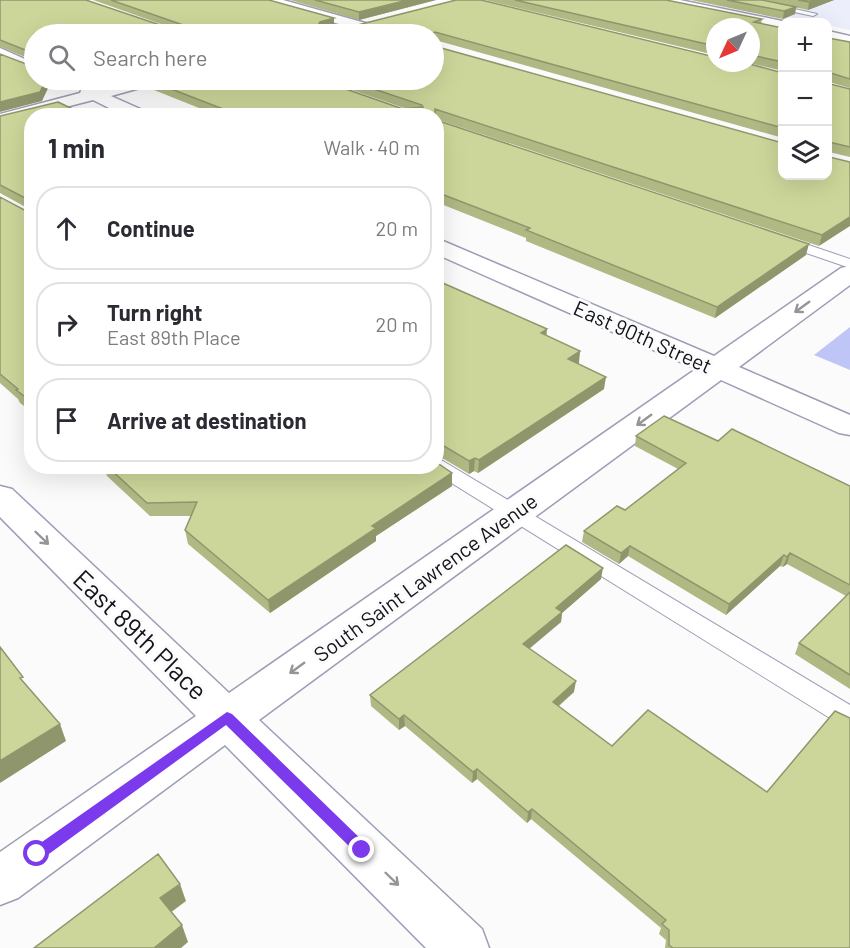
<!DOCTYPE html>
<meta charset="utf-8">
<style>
:root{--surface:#fff;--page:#f2f2f3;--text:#2b2b33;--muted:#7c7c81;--line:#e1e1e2}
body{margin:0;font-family:Barlow,sans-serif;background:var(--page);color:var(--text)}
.controls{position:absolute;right:18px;top:18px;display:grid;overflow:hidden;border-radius:12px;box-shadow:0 6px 24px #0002}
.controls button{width:54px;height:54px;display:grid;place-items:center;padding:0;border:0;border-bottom:2px solid var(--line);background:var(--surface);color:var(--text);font:30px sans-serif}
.compass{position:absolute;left:706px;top:18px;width:54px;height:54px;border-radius:50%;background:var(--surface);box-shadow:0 6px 24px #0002;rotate:226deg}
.stop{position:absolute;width:18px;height:18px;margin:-14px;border:4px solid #7c3aed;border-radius:50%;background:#fff}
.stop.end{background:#7c3aed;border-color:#fff;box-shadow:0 2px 6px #0008}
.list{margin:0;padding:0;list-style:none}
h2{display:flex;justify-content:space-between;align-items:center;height:78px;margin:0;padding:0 24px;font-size:26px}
h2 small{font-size:20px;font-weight:400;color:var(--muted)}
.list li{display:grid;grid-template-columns:39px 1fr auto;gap:18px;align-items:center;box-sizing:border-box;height:84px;margin:0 12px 12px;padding:0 12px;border:2px solid var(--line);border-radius:24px}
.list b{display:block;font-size:22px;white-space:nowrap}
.list p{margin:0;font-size:20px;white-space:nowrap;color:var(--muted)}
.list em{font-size:20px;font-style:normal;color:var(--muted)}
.icon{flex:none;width:33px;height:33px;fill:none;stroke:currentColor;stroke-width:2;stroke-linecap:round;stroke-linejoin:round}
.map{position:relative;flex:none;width:850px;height:948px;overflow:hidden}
.search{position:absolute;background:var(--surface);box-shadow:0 6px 24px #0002;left:24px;top:24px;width:420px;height:66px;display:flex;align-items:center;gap:15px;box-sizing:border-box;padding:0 21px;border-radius:33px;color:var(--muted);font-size:22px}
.panel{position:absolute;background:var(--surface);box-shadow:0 6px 24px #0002;left:24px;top:108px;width:420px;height:366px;border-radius:24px}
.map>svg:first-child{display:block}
.built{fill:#eceefb}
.green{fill:#bfc6f7}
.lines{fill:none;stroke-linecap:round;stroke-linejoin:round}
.lane-casing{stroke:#9b9eb5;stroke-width:2}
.street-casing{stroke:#9b9eb5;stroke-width:3}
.lane{fill:#fff;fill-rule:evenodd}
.street{fill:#fff;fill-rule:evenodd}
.wall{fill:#b0b884}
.shaded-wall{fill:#90966c}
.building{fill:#cdd69a;stroke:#90966c;stroke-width:1.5}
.oneway{stroke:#949598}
.route{fill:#7c3aed}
.labels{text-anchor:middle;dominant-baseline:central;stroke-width:6;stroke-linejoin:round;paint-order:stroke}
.street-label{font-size:21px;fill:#11131b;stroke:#fbfbfb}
.near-street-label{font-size:26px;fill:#11131b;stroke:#fbfbfb}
</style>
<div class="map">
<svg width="850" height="948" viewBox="0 0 850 948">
<rect width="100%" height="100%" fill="#fbfbfb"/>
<path class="built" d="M703 0H850V30L828 25V22H813Z"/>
<path class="green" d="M850 327V370L814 355Z"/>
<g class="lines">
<defs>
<path id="lane" d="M738 0H754L817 14 813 16Z
M782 236 850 259V268L777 243 775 240 777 237Z
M436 459 443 461 850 705V729L841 725 429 469 427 466H436Z"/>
<path id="street" d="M261 0H283L394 31 396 34H375L263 3Z
M654 0H680L787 22H782V29L661 4Z
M828 31 850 36V44L828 39Z
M0 48 34 63V74L0 59Z
M134 80H160L158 83 111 96 147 112 150 116H125L93 100 0 124V114L80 93 82 88 88 87 96 89Z
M436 238 714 356 841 268 850 266V285L739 367 850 415V435L839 433 721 380 259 720 482 929 489 948H426L225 745 18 898 0 905V852L196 716 0 517V486L12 489 229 693 696 369 436 254Z"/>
</defs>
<use href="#lane" class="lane-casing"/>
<use href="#street" class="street-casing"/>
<use href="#lane" class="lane"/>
<use href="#street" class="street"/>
</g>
<path class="wall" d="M0 0 172 28 93 0H269L334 26 324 29H342L456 0 783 73V138L435 40 434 41V34H34L42 101 34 67 33 60 0 47Z
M290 0H436L359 20Z
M485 0H666L762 19 761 24 783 28V71L749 63H751V27H715V55Z
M691 0H762L796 7 795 14 783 19Z
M764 0H834L808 10Z
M828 38 850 42V88L829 82 830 84 850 89V157L829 152V157L850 162 819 246 436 119V116H219L149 88 148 80 403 109H407L323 80H434L783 176Z
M0 116H32V412L20 403 18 399 0 383V197L28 212 31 211V210L0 193Z
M436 120 806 255 715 318 526 241V238L436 202Z
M436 280 546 336 580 351 578 364 604 389 478 473 474 471 469 474 444 459 436 458Z
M636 436 718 441 850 486V689L795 654 799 643 846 596 787 564 783 567 780 566 726 615 628 556 619 564 582 542 584 531 625 510 678 469 635 446Z
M104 466H436L452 486 376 536V541L270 613 188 544 185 530 191 516H150L107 476Z
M601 579 562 613 561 622 529 648 574 692 559 706 850 948H665L666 940 659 934 661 928 531 819 527 823 477 779 472 783 405 726 399 730 371 706 370 695Z"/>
<path class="shaded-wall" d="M408 0H436L359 20V12Z
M816 0H834L808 10 809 2Z
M796 7 795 14 783 19 784 11Z
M334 18V26L320 30 317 27 320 22Z
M46 80H52L42 101 0 112V102Z
M850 217V226L819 246 822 235Z
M809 244 806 255 715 318 717 307Z
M547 329 546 341 541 333Z
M580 351 579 363 566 371 568 359Z
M606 377 604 389 478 473 479 460Z
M475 458 474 471 469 474V461Z
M452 473V486L376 536V541L270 613 268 600 372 526Z
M630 546 628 556 619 564 621 553Z
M790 553 787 564 783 567 787 557Z
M784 555 780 566 726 615 729 604Z
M603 568 601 579 562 613 561 622 522 655 523 644 556 608Z
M576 681 574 692 551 712 553 702Z
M404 715 405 726 399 730V719Z
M60 724 66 741 0 783V761Z
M477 769V779L472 783 473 772Z
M532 809 531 819 527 823 528 812Z
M180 884 186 901 166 916 160 898Z
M182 925 188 942 181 948H154Z"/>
<path class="building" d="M0 0H86L169 28 181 29 183 25 111 0H269L334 18 320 22 317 27 320 29H342L456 0H481L715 57V63H746L783 73V128L435 32 432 34H34V80H46L40 92 0 102V54L34 67 33 53 0 40Z
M315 0H408L359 12Z
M515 0H666L762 19 754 22 783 28V62L751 55V27H715V46Z
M727 0H762L796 7 784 11Z
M798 0H816L809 2Z
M828 38 850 42V79L831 73 828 76 830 84 850 89V147L829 142V157L850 162V217L822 235 435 109V116H241L148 80H320L403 109 423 107 422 105 347 80H434V46L783 143V176H828Z
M58 102 87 116H32V402L16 390 18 389 0 374V197L28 212 31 211V201L0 185V116Z
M436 120 809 244 717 307 526 230 530 228 436 192Z
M436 280 547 329 541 333 580 351 568 359 606 377 479 460 475 458 469 461 444 446 436 445Z
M664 416 718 441 732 429 850 486V585L790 553 787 557 784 555 729 604 630 546 621 553 584 531 617 506 625 510 686 463 636 436Z
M436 462 452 473 372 526 376 528 268 600 185 530 197 502 147 503 107 466H436Z
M566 545 603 568 556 608 562 612 523 644 576 681 553 702 612 746 648 710 767 792 835 711 850 718V948H673L669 945V930L662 924 666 920 532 809 528 812 477 769 473 772 404 715 399 719 370 695Z
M850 592V675L799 643Z
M0 647 23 677 20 678 60 724 0 761Z
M158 854 180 884 160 898 182 925 154 948H34Z"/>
<defs><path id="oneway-shaft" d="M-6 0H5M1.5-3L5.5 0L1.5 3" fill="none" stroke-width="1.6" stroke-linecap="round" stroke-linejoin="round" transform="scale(1.5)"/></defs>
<g class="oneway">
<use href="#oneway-shaft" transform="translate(802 307) rotate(144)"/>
<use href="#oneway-shaft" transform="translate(644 420) rotate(144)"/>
<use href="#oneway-shaft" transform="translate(42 538) rotate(44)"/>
<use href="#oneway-shaft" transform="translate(297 668) rotate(144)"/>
<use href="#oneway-shaft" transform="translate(392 879) rotate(44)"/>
</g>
<path class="route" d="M227 712 232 714 367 845 370 850 367 854 362 856 357 854 226 725 42 859 37 861 32 859 30 854 32 849Z"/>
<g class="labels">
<g class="street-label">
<text transform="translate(643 336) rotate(24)">East 90th Street</text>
<text transform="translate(425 577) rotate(-36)">South Saint Lawrence Avenue</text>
</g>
<g class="near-street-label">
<text transform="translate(141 634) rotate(44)">East 89th Place</text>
</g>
</g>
</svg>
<div class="controls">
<button>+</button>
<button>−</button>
<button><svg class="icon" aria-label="layers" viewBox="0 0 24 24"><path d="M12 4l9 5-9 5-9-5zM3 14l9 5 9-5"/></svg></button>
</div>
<svg class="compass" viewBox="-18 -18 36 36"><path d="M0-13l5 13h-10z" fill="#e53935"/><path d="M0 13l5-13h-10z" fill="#7c7c81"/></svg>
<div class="stop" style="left:37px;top:854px"></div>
<div class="stop end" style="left:362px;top:850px"></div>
<div class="search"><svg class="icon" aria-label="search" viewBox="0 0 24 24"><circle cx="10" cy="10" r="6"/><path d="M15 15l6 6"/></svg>Search here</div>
<section class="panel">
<h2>1 min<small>Walk · 40 m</small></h2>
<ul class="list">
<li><svg class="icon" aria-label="ahead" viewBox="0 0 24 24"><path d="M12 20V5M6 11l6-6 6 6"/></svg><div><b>Continue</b></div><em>20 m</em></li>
<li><svg class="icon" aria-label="right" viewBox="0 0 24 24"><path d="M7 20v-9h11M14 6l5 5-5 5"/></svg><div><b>Turn right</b><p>East 89th Place</p></div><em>20 m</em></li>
<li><svg class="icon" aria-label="arrive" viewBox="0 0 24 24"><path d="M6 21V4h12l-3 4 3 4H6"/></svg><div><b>Arrive at destination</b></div></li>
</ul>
</section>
</div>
